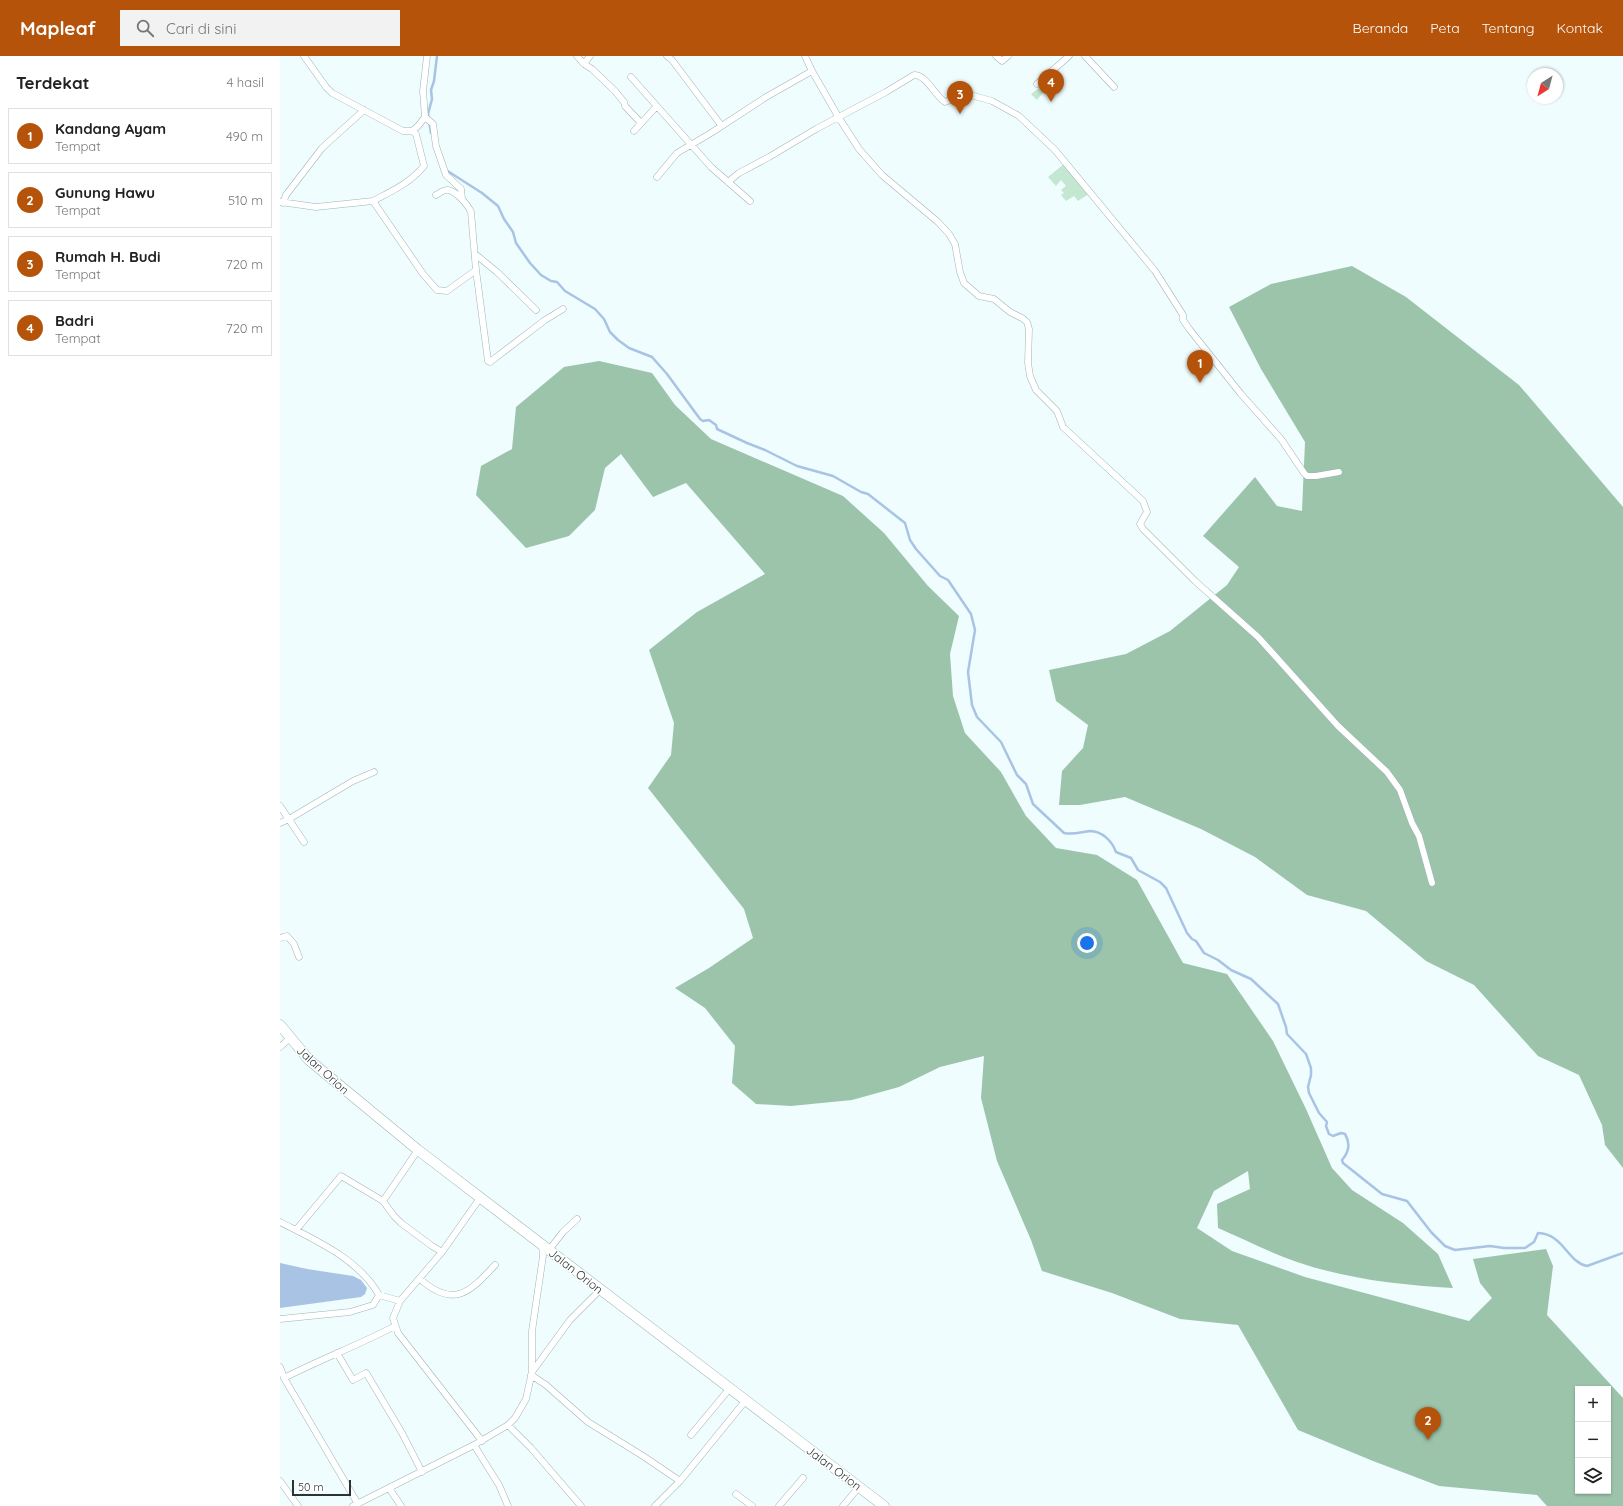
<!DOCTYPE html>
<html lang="id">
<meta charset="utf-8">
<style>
:root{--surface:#fff;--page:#f2f2f2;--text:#222;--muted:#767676;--line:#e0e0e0;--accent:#b45309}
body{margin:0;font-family:Quicksand,sans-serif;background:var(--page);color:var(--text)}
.controls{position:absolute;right:12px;bottom:12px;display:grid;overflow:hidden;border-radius:0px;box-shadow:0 1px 3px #0004}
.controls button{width:36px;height:36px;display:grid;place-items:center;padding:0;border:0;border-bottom:1px solid var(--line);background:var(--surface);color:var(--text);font:20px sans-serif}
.compass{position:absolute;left:1247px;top:12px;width:36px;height:36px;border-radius:50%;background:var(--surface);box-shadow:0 1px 3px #0004;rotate:216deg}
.scale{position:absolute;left:12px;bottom:10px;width:59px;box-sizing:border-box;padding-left:4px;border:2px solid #2b3435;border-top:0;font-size:11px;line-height:14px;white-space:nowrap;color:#2b3435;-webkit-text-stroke:3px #fff;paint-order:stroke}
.you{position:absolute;left:807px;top:887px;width:14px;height:14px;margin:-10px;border:3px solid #fff;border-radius:50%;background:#1a73e8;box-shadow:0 0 0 6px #1a73e833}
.badge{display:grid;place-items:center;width:26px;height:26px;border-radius:50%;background:var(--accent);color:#fff;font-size:13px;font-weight:700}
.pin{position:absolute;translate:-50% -33px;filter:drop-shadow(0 1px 2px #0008)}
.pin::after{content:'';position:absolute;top:21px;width:14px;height:12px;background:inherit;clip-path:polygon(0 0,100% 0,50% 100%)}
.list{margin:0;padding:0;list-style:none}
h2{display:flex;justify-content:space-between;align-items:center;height:52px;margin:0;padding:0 16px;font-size:17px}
h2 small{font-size:13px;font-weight:400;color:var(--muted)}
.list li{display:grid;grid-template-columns:26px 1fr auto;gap:12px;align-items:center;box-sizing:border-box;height:56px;margin:0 8px 8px;padding:0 8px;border:1px solid var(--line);border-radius:0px}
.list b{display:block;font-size:15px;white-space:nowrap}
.list p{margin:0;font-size:13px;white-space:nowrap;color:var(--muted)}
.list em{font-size:13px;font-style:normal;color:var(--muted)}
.icon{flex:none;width:22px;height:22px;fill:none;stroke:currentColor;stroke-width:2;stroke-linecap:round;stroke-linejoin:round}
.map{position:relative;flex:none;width:1343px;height:1450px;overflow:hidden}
header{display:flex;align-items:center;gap:24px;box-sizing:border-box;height:56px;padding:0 20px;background:var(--accent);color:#fff}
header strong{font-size:19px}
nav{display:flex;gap:22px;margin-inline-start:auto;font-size:14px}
.search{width:280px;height:36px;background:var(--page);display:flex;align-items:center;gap:10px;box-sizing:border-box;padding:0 14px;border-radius:0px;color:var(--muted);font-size:15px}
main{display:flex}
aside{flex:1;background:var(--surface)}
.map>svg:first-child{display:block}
.green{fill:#c3e7d0}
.forest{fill:#9cc4ab;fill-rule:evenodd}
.water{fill:#a8c3e4}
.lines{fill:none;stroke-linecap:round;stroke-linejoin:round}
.stream{stroke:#a8c3e4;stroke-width:2.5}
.minor-casing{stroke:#9eb4b6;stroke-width:7}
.trunk-casing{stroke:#9eb4b6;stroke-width:11}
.minor{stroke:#fff;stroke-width:6}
.trunk{stroke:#fff;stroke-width:10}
.labels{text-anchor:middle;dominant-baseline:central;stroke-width:3;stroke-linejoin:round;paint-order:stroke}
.street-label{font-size:12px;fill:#2b3435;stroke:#fff}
</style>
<header>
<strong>Mapleaf</strong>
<div class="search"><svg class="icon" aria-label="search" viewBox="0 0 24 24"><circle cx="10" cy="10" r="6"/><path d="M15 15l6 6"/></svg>Cari di sini</div>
<nav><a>Beranda</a><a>Peta</a><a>Tentang</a><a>Kontak</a></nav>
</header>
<main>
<aside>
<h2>Terdekat<small>4 hasil</small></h2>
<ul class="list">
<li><span class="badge">1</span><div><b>Kandang Ayam</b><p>Tempat</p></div><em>490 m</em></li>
<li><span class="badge">2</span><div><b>Gunung Hawu</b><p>Tempat</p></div><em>510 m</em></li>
<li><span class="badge">3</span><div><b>Rumah H. Budi</b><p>Tempat</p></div><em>720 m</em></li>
<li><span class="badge">4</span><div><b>Badri</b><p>Tempat</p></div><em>720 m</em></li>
</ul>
</aside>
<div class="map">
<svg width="1343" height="1450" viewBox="0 0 1343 1450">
<rect width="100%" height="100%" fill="#effdfe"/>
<path class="green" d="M762 30 765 34 757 44 751 38Z
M784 108 809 138 798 145 794 140 786 145 781 139 784 137 781 134 786 130 781 124 776 130 768 121Z"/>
<path class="forest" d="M1072 210 1126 241 1239 329 1343 451V1112L1325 1089 1322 1069 1299 1019 1258 1000 1194 929 1146 905 1086 855 1027 839 975 801 921 773 845 741 800 749H779L782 715 803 692 808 669 776 645 769 614 846 598 890 575 947 529 959 511 923 480 975 421 997 450 1022 455 1025 386 981 313 949 251 991 228Z
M319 305 372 317 395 349 431 383 563 440 604 477 648 530 679 560 670 598 673 640 685 677 721 716 746 760 776 792 817 799 857 824 903 907 947 918 993 985 1026 1053 1052 1112 1072 1134 1123 1167 1158 1198 1173 1232C1120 1229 1067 1223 1017 1206 990 1197 964 1183 938 1172L937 1148 970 1133 968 1115 934 1135 917 1172 952 1195 1025 1221 1189 1265 1212 1242 1200 1227 1193 1203 1266 1193 1273 1210 1267 1259 1343 1342V1450H1267L1257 1439 1159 1430 1093 1405 1018 1374 958 1269 900 1263 832 1237 762 1215 751 1184 717 1105 701 1042 704 1000 660 1011 619 1031 572 1044 511 1050 476 1048 452 1027 455 990 425 952 395 932 429 912 473 882 464 853 368 732 391 699 394 667 369 594 417 556 485 518 406 427 373 441 341 398 325 412 315 454 289 480 246 492 196 439 201 410 232 393 236 351 284 311ZM1298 1333H1328V1435H1298Z"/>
<path class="water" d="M0 1207 27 1213 73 1220 81 1224 87 1232 85 1238 81 1241 0 1252Z"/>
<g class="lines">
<path class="stream" d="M151 77 148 58 152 43 151 34 154 25 157 0
M166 114 202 137 218 150 224 163 233 176 236 187 250 207 261 219 271 225 277 226 285 235 315 253 324 263 330 276 338 284 349 292 372 301 387 318 420 363 423 365 429 364 436 369 437 373 467 387 485 394 517 410 553 420 581 436 588 438 625 467 630 484 636 493 660 520 668 524 691 558 695 574 688 616 692 649 697 661 721 686 737 719 746 728 753 748 784 777C793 779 801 776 810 775 822 775 832 785 836 796L851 802 858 814 880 826 886 832 907 877 912 883 916 885 924 897 938 904 951 914 971 923 998 948 1006 971 1007 978 1026 998 1031 1012V1019L1028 1031 1029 1037 1039 1057 1047 1066 1046 1070 1049 1078 1053 1080 1061 1077 1065 1078C1071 1088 1069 1096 1062 1104L1063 1107 1102 1138 1127 1145 1151 1176 1165 1190 1175 1194 1210 1190 1224 1192H1245L1254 1186 1258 1177C1284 1178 1287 1206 1307 1210L1343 1197"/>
<defs>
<path id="minor" d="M24 0 46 31 52 37 123 75H132L138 70 145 61 143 35 147 0
M297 0 304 8 312 13 335 35 344 46 345 50 361 67
M387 0 392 4 441 69
M525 0 532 15 559 62 579 93 602 119 658 166 669 178 675 188 680 216 684 227 699 240 714 243 730 256 742 262 747 266 749 273 748 307 750 320 756 334 777 355 783 371 863 445 867 456 860 468 863 473 915 525 978 581 1058 670 1107 716 1120 734 1132 767 1139 780 1152 827
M716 0 722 5 728 0
M805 0 834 31
M304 8 310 0
M351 21 431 111 470 145
M757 28 789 0
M145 61 153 68 156 90 166 119 181 133 182 143
M354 75 376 51
M377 121 397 97 431 77 486 41 532 15
M448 126 459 117 489 101 536 73 606 36 634 19C647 19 654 39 665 46L687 38 712 45 739 60 775 94 875 215 903 259V264L910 274 961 338 1001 383 1024 417 1027 420H1036L1059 416
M156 139C160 137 164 133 168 134 176 135 188 149 191 156L196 214 208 305 210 306 265 264 283 253
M93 145C112 135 130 127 144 110L136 78 132 75
M0 146 36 151 93 145 143 218 157 234 167 235 196 214
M3 147 6 139 42 92 84 54
M195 198 217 216 256 254
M0 750 24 786
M0 767 9 763 73 725 94 716
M0 882 7 880 14 888 19 901
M0 991 10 982
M200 1142 162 1196 120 1245 113 1262 118 1277 202 1385
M103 1145 138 1094
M0 1166C35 1184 79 1203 99 1239L120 1245
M16 1174 61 1120 103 1145 114 1160 121 1167 152 1190 162 1196
M269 1194 283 1176 297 1163
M140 1223C174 1253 190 1236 215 1209
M0 1263 70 1256 93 1249 99 1239
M57 1297 73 1324 86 1317 88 1320 122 1377 142 1416
M0 1311 4 1322 78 1448
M252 1316V1275L263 1200 262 1188
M251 1319 266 1329 308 1366 363 1400 400 1425
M4 1322C41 1303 79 1289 115 1270
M228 1369 251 1392 301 1450
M411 1379 450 1332
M194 1389 219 1429 228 1450
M0 1425 18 1450
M109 1432 121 1450
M456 1438 472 1450
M73 1450 194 1389 228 1369 235 1362 246 1343 252 1316 290 1264 320 1234
M375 1450 400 1425 466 1344
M499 1450 523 1422
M563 1450 579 1431"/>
<path id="trunk" d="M0 969 29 1004 138 1094 604 1450"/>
</defs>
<use href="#minor" class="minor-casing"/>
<use href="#trunk" class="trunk-casing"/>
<use href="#minor" class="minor"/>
<use href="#trunk" class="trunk"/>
</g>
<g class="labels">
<g class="street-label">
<text transform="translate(43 1014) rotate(42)">Jalan Orion</text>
<text transform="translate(296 1215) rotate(38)">Jalan Orion</text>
<text transform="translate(554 1412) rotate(37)">Jalan Orion</text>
</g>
</g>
</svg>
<div class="controls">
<button>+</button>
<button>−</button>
<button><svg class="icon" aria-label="layers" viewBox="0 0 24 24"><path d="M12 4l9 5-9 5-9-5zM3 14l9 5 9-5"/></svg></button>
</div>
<svg class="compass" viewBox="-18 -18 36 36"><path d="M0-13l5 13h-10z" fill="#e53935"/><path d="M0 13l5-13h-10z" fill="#767676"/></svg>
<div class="scale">50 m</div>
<div class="you"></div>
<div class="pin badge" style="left:920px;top:327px">1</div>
<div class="pin badge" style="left:1148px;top:1384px">2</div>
<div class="pin badge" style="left:680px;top:58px">3</div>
<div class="pin badge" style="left:771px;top:46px">4</div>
</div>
</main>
